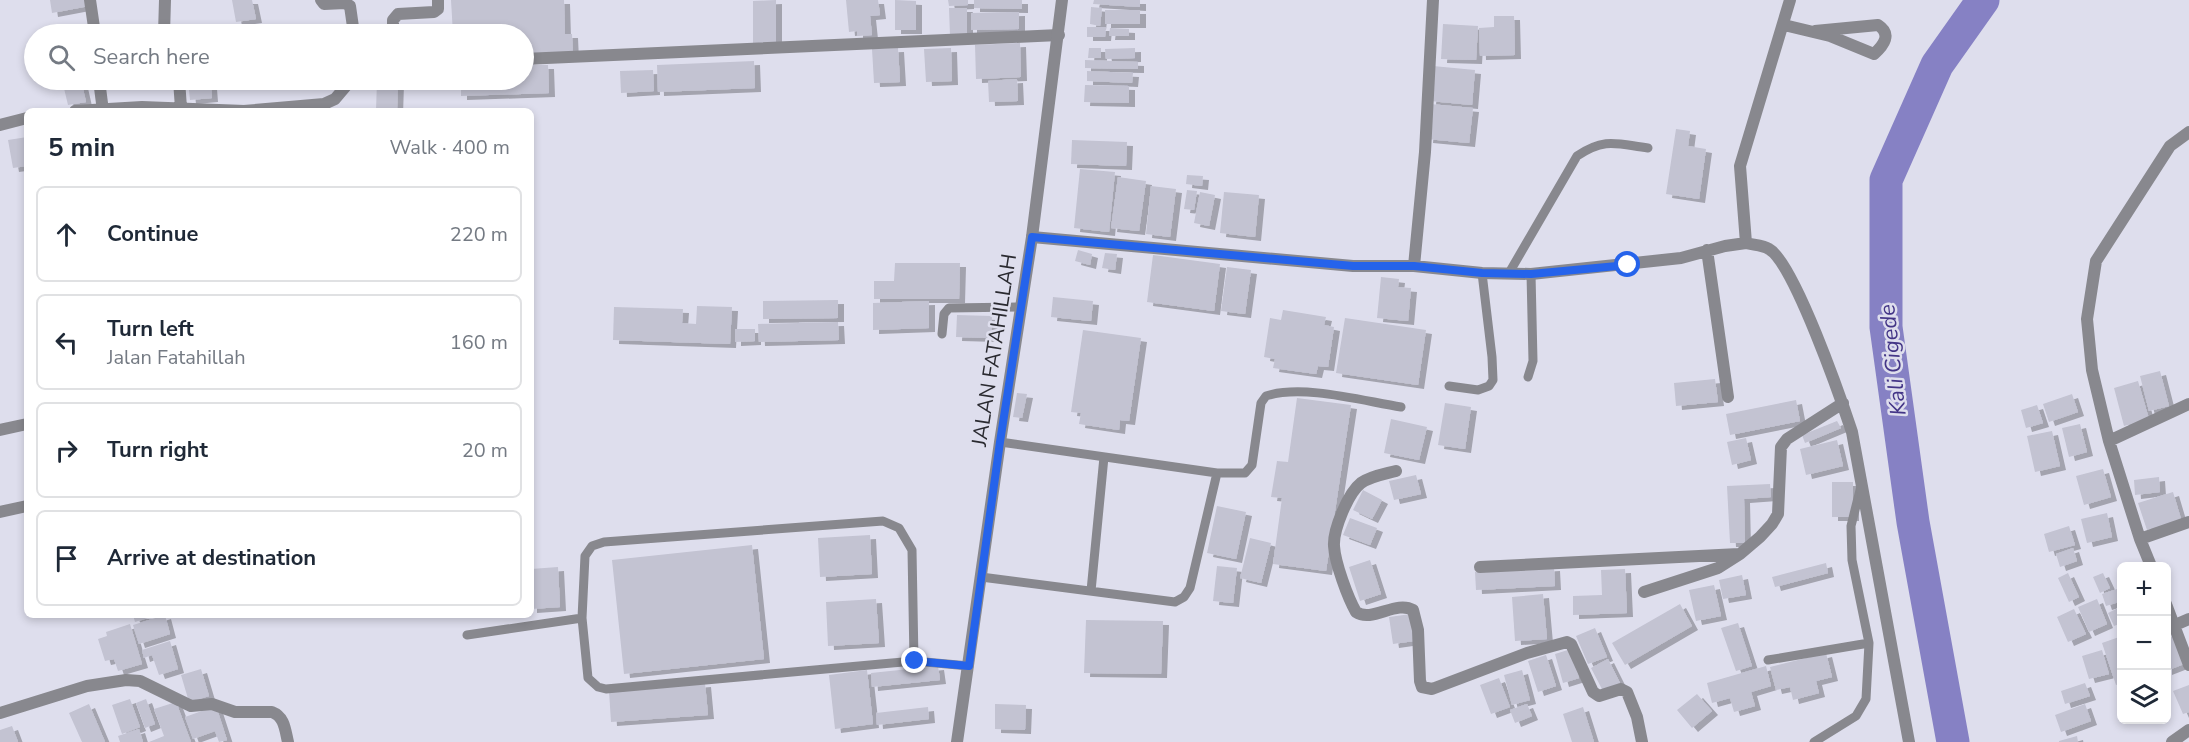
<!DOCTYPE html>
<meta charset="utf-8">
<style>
:root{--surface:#fff;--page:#f2f2f3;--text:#1f2937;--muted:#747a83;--line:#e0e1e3}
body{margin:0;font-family:"Nunito Sans",sans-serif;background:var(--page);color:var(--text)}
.controls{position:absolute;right:18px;bottom:18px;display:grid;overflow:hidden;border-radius:9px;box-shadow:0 3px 9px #0003}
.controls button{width:54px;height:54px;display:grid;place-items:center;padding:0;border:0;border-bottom:2px solid var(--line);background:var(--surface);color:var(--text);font:30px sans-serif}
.stop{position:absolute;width:18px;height:18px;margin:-14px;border:4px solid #2563eb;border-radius:50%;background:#fff}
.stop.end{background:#2563eb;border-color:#fff;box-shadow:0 2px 6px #0008}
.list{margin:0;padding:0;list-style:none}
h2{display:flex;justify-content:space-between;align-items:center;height:78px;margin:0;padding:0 24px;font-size:26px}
h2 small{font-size:20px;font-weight:400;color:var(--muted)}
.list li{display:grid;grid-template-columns:39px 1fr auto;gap:18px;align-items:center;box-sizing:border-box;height:96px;margin:0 12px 12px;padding:0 12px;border:2px solid var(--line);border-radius:9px}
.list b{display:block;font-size:22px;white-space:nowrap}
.list p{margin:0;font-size:20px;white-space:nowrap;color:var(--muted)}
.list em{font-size:20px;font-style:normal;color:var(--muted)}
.icon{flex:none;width:33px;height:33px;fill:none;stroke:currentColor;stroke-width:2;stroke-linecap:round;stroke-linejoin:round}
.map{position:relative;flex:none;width:2189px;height:742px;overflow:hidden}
.search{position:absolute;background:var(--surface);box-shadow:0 3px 9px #0003;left:24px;top:24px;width:510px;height:66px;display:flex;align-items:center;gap:15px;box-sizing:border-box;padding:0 21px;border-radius:33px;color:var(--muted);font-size:22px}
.panel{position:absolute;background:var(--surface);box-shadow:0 3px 9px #0003;left:24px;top:108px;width:510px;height:510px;border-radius:9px}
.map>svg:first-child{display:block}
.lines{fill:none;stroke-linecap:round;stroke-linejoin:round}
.river{stroke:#8681c4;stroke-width:33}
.building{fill:#c3c3d2;filter:url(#shadow)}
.service{stroke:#88888e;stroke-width:9}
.minor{stroke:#88888e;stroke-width:12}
.tertiary{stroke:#88888e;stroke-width:12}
.route{stroke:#2563eb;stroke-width:8}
.labels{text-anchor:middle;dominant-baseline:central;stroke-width:5;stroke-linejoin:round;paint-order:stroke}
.street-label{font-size:21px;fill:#2a2a30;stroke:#dedeed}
.water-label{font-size:22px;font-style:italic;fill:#433587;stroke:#dedeed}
</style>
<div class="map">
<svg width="2189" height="742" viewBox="0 0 2189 742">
<defs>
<filter id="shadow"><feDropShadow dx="6" dy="4" stdDeviation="0" flood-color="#0004"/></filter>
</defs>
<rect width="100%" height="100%" fill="#dedeed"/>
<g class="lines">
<path class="river" d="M1953 742 1913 522 1886 327V180L1937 65 1983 0"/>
</g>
<path class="building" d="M50 0H87L89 6 52 13Z
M232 0H252L256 19 236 22Z
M451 0H564L565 34H572L573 56 524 58V34H453Z
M776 0V43H753V1Z
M846 0H878L880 15 870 16 872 35 857 36V31L849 32Z
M895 0 916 1V30H895Z
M948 0H968V5L949 6Z
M974 0H1022V9L974 8Z
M1094 0H1140V7L1093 4Z
M1091 7 1102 8 1100 26 1090 24Z
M949 8H967V36H950Z
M1105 10H1140V24H1105Z
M1019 12V29L971 30V13Z
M1494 16H1514L1515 55 1480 56 1479 28 1494 27Z
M1443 24 1478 26 1476 60 1441 59Z
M1087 27H1106L1105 37H1087Z
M1110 28 1129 29V36H1109Z
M250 30 251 34H234V31Z
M1020 43 1021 77 976 79 975 45Z
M898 48 900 82 874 83 872 49Z
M951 48 952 81 926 82 924 49Z
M1089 48H1101V58H1088Z
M1135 48V58L1106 59 1105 49Z
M1085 60 1138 62V69L1085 68Z
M754 61 755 88 658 92 657 65Z
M524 65H548L549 93 461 96V80H524Z
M1433 66 1475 70 1472 105 1430 101Z
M653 70 654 91 621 93 620 71Z
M1087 71 1133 73 1132 83 1087 81Z
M1017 79 1018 101 989 102 988 81Z
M62 80H81L86 102 68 105Z
M188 80H218L219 84 211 85 212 98 190 100Z
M377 80H398L397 111H376Z
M1085 85 1129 86V103L1084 102Z
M1430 104 1473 108 1469 143 1427 139Z
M1676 129 1690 131 1688 146 1706 149 1699 199 1666 194Z
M27 137V166L13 168 8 140Z
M1072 140 1127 142 1126 166 1071 164Z
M1080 169 1115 172 1109 232 1074 228Z
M1187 175 1203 176 1202 186 1186 184Z
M1118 177 1146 181 1139 231 1111 228Z
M1151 186 1176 189 1170 237 1146 234Z
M1187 190 1197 191 1194 210 1184 209Z
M1200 192 1215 195 1209 226 1194 223Z
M1224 192 1259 195 1255 237 1220 233Z
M1078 250 1092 254 1090 265 1075 261Z
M1105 253 1117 254 1115 270 1102 268Z
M1153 255 1220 264 1214 311 1147 302Z
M895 263H960L959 299H874V281H894Z
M1227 267 1251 270 1245 314 1221 311Z
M1381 277 1399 279 1398 287 1411 288 1408 321 1377 318Z
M1053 297 1093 301 1091 321 1051 317Z
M838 300V318L763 319V301Z
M929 301V328L873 330V303Z
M697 306 732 307 730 344 613 340 614 307 683 309 682 323 696 324Z
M1283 310 1326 317 1324 325 1334 327 1328 367 1318 366 1316 374 1273 368 1275 359 1264 357 1270 318 1281 320Z
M957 315 992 316 991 338 956 337Z
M1345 318 1426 330 1418 385 1336 373Z
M838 322 839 340 759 342 758 324Z
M735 329H755V341L735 342Z
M1083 330 1141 338 1129 421 1120 420 1119 430 1079 424 1081 413 1071 412Z
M2160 371 2169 406 2149 411 2140 376Z
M1715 379 1718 402 1676 406 1674 383Z
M2138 381 2149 419 2124 426 2114 388Z
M1017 393 1027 394 1022 418 1013 417Z
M2072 394 2078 412 2049 422 2043 404Z
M1297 398 1351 405 1326 571 1273 564 1282 498 1271 497 1277 461 1288 462Z
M1796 400 1800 421 1730 435 1726 414Z
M1445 403 1471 407 1465 449 1438 445Z
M2037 405 2043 423 2026 428 2021 410Z
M1391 419 1427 427 1419 460 1384 453Z
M1837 421 1841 428 1805 443 1802 435Z
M2080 424 2087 452 2069 457 2062 428Z
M2052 431 2060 466 2035 472 2027 436Z
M1746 438 1751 460 1732 465 1727 442Z
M1837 440 1843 466 1806 475 1800 449Z
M2103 469 2111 497 2084 505 2076 476Z
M1416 475 1421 494 1394 500 1389 481Z
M2159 477 2160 492 2135 495 2134 480Z
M1832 482H1853V517H1832Z
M1770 484 1771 497 1744 499 1745 543H1730L1727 486Z
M1363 490 1382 500 1372 519 1353 510Z
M2173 492 2181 519 2147 530 2138 503Z
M1217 506 1246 512 1236 559 1207 553Z
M2107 513 2112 537 2087 543 2081 519Z
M1350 518 1377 528 1370 545 1343 535Z
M2069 526 2075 545 2049 552 2044 534Z
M870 535 872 574 820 577 818 538Z
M1250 538 1271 543 1261 583 1240 578Z
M752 545 764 659 624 674 612 560Z
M2073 548 2077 561 2060 567 2056 554Z
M1370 560 1381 594 1360 601 1349 567Z
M1826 563 1828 573 1775 587 1772 577Z
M1217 566 1237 568 1233 603 1213 601Z
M558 567 560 607 531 609V569Z
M1554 567 1555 586 1476 590 1475 572Z
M1625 569 1627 613 1573 615V596L1602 595 1601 570Z
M2068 573 2079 597 2069 602 2058 578Z
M2103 573 2110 588 2100 593 2093 577Z
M1742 575 1746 595 1723 599 1719 580Z
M1714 585 1721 616 1696 621 1689 590Z
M2120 588 2122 601 2106 606 2102 594Z
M1543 594 1547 639 1515 641 1512 597Z
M876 599 879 643 828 646 826 602Z
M2097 599 2107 624 2089 632 2078 607Z
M1680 604 1692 626 1625 665 1612 643Z
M2122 606V623L2114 626 2108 613Z
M2074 609 2086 634 2068 642 2057 617Z
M1411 614 1414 641 1393 644 1389 617Z
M133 615H154V616L135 622Z
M165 615 170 634 139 644 133 625Z
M1086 620 1163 621 1161 674 1084 673Z
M1738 623 1752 666 1736 671 1721 628Z
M130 624 142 664 118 671 114 659 105 661 98 639 107 636 106 632Z
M1595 628 1607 657 1588 664 1576 636Z
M2122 636V683L2116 685 2102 643Z
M2174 636 2184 664 2166 671V638Z
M170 641 178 669 159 675 152 655 144 658 142 650Z
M1571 649 1579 678 1563 683 1555 654Z
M2102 650 2109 674 2089 679 2082 656Z
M1826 653 1832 677 1816 681 1819 693 1793 700 1790 687 1776 690 1770 667Z
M1546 655 1556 686 1538 692 1528 661Z
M1608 659 1620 683 1603 691 1591 668Z
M938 666 940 680 872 687 871 673Z
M1766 666 1771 686 1751 692 1755 706 1734 712 1730 698 1712 703 1707 683Z
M201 669 209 696 189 702 181 675Z
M867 670 873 724 835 729 829 675Z
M1522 670 1530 700 1512 705 1504 675Z
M1499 678 1510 707 1491 714 1480 685Z
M705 683 708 715 611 722 609 691Z
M2085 683 2090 696 2065 704 2061 691Z
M2189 685V712L2183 714 2173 691Z
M1697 694 1712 711 1692 728 1677 710Z
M130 699 140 727 122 734 112 705Z
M146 699 155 724 145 728 136 703Z
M176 702 191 742H149L164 736 154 709Z
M89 704 105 742H82L69 713Z
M995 704 1026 705 1025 730 995 729Z
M1527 704 1532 716 1515 723 1510 710Z
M2085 704 2091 721 2061 732 2055 715Z
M216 706 227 740 219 742 215 731 193 739 185 717Z
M928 707 929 719 877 725 876 713Z
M1583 707 1594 742H1572L1563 714Z
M12 726 18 742H0V730Z
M139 729 143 742H120L118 736Z
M2077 736 2078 742H2059V741Z"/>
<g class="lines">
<path class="service" d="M1509 273 1577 156C1605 137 1617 144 1648 148
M942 334 944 314 949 308 1021 307
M1528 377 1533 361 1531 274
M1449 386 1478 390 1489 386 1493 380 1492 357 1482 273
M1000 442 1217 473H1245L1252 465 1261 403 1266 396C1303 384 1363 401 1401 407
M981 577 1175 602 1184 597 1190 588 1217 473
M1091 591 1104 457
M582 618 585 556 592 546 604 542 883 521 899 528 912 550 914 661
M467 635 582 618 588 678 598 687 606 689 914 661 969 666
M1768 660 1869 643
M1814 742 1856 716 1866 699 1869 643 1852 560 1851 526 1861 486"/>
<path class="minor" d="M90 0 95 34
M321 0 324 4 345 3 350 6 354 34
M1784 25 1830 36 1874 54C1884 45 1892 34 1878 25L1815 31
M164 34 165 0
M393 34V20L398 14 434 12 438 9V0
M524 59 1059 35
M99 80 103 111
M179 80 181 108
M75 111 142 107 244 111 324 104 335 99 351 80
M0 125 27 118
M1032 237 1353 266H1414L1482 273 1531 274 1681 258 1725 246 1746 243 1740 166 1790 0
M1746 243C1753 245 1763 245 1769 249 1794 263 1841 399 1852 432L1909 742
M1707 250 1728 397
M1414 266 1425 152 1433 0
M0 430 27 424
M2109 441 2189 404
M1396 471C1385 474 1371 476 1361 483 1348 493 1333 530 1334 546 1335 563 1348 598 1356 612 1372 623 1396 600 1413 610L1418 630 1420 681 1422 687 1432 689 1527 653 1567 642 1571 644 1593 692 1599 696 1621 689 1627 692 1637 717 1642 742
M0 512 27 506
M2140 539 2189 522
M2151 566 2140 539 2109 441 2092 370 2087 319 2096 261 2170 146 2189 132
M1480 567 1739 554
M1644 592 1718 568 1740 554 1760 537 1772 524 1778 514 1781 447 1787 439 1843 403
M2166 604 2189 665
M2175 625 2189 619
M0 713 87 686 126 680 140 681 191 706 212 704 235 712H272C285 717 285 730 288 742
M2172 742 2189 730"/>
<path class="tertiary" d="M957 742 1000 442 1032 237 1062 0"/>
</g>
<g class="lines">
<path class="route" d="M915 661 969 666 1000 442 1032 237 1353 266H1414L1482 273 1531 274 1628 265"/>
</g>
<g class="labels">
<g class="street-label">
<text transform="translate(994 350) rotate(-81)">JALAN FATAHILLAH</text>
</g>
<g class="water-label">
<text transform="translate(1893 360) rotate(-96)">Kali Cigede</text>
</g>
</g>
</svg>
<div class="controls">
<button>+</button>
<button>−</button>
<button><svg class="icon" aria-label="layers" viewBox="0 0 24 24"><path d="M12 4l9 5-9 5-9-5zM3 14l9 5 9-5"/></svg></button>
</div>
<div class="stop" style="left:1628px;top:265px"></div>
<div class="stop end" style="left:915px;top:661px"></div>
<div class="search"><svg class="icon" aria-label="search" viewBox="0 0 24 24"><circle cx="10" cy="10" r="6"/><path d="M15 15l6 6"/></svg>Search here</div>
<section class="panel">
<h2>5 min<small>Walk · 400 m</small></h2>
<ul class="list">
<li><svg class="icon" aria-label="ahead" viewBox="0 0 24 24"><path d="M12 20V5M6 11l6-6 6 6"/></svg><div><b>Continue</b></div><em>220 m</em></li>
<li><svg class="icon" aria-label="left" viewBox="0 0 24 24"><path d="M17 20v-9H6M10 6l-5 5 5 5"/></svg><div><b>Turn left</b><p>Jalan Fatahillah</p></div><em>160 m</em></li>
<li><svg class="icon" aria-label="right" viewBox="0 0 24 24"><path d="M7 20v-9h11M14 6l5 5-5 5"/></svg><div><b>Turn right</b></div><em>20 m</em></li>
<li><svg class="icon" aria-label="arrive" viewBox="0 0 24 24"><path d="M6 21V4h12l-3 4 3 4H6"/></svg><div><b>Arrive at destination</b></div></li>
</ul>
</section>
</div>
